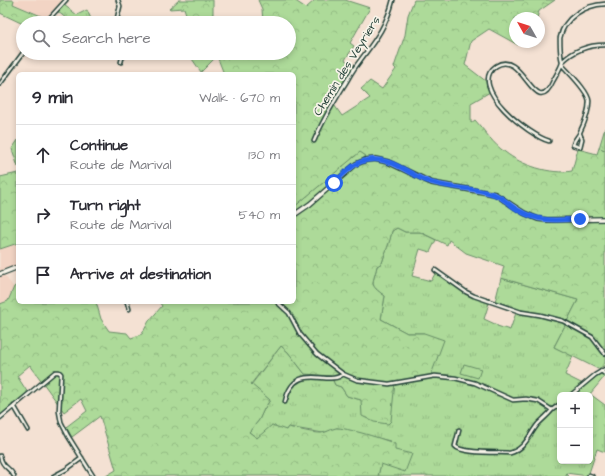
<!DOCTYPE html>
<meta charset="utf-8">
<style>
:root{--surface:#fff;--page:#f2f2f3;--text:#2b2b33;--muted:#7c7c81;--line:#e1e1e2}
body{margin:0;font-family:"Architects Daughter",sans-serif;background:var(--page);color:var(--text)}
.controls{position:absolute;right:12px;bottom:12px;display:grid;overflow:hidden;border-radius:6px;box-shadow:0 2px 6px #0003}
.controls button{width:36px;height:36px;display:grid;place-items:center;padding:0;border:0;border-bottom:1px solid var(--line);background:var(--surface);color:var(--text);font:20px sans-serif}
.compass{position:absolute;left:509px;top:12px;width:36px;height:36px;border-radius:50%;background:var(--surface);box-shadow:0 2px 6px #0003;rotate:309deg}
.stop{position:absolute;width:12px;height:12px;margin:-9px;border:3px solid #2563eb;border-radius:50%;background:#fff}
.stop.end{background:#2563eb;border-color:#fff;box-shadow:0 1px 4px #0008}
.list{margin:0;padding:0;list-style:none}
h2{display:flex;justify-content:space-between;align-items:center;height:52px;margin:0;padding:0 16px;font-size:17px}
h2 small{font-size:13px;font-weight:400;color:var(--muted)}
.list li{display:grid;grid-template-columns:26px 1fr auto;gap:12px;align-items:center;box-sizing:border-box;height:60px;padding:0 16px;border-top:1px solid var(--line)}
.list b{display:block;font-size:15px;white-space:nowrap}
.list p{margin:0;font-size:13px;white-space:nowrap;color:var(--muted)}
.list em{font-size:13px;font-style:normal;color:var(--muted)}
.icon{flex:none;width:22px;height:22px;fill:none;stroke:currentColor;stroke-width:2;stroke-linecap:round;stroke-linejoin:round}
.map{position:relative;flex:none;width:605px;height:476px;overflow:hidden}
.search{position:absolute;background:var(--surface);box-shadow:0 2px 6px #0003;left:16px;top:16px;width:280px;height:44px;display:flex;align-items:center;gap:10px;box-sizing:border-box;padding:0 14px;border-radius:22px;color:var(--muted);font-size:15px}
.panel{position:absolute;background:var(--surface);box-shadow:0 2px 6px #0003;left:16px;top:72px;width:280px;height:232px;border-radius:6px}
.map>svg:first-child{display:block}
.built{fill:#f2d4c4}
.grass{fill:url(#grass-tufts);stroke:#668c66;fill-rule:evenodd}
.forest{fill:url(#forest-crowns);stroke:#668c66}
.pitch{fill:#adda99;stroke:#668c66}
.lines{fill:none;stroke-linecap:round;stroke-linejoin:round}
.street-casing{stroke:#1f3d34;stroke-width:5.5}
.secondary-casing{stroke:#1f3d34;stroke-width:6}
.street{stroke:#f7f3e8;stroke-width:2.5}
.secondary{stroke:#f7f3e8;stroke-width:3.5}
.route{stroke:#2563eb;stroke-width:5}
.labels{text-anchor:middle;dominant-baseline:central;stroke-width:3.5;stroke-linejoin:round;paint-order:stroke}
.street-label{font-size:12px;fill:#1f3d34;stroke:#f7f3e8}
</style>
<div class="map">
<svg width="605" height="476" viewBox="0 0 605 476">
<defs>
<pattern id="grass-tufts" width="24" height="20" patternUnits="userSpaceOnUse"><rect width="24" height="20" fill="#adda99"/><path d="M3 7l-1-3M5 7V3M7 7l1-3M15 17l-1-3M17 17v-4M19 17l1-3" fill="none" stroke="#94bc84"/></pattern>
<pattern id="forest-crowns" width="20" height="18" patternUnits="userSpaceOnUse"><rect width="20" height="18" fill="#adda99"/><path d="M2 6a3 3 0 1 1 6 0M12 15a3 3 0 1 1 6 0" fill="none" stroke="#94bc84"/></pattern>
</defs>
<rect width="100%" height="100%" fill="#f4e1d3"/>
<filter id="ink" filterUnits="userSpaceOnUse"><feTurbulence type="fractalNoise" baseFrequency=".025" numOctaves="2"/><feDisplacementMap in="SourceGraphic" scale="8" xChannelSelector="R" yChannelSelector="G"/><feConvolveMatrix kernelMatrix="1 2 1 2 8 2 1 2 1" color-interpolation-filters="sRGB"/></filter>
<g filter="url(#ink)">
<path class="built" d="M14 0H64L46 18 13 3Z
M18 243V268L3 274 14 287 8 301 0 304V249Z"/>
<path class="grass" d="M64 5 77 15 87 10 93 23H72L57 11Z
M605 128V150L599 148Z
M360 151 366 156 306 209 294 214V207Z
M397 228 405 232H420L436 240 430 252 420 249 412 276 431 281 436 272 463 292 489 303 484 319 497 325V326L510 330 517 310 495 302 501 278 578 300 554 347 573 356 565 375 585 385 601 372 605 376 590 394 605 405V452L597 449 588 476 566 473 569 476H378L381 463 394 450 390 441 337 428 323 433 288 427 286 430 257 438 249 432 259 420 264 409 270 400 251 385 281 346 288 352 305 374 331 376 335 385 341 387 347 396 361 400 395 382 424 333H407L381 319 385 296C368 284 373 285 377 266L382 263C385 252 390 242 392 231ZM560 395H590V461H560Z"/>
<path class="forest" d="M0 0H14L13 4 41 16 38 23H23V24L0 13Z
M179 0H213V23H189L184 8 169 9Z
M258 0H294L306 8 315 0H345L370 8 350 43 354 46 345 60 354 66 332 102 342 116 370 98 361 89 370 81 382 89 396 69 394 67 405 35 408 15 414 0H555L539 11 537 18H515V42H520L518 45 489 29 471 41 465 65 487 82 490 92 471 103V123L475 120C484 130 494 145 505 152 521 165 551 175 572 171L578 149 597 154 599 148 605 150V365L598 369 554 347 578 300 501 278 504 266 466 253 449 240 447 245 420 232H405L397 228 392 231C390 243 385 252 382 263L377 266C373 285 368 284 385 296L381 319 407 333H424L444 340 431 375 395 382 391 421 388 424 374 422 362 416 361 400 347 396 341 387 335 385 331 376 305 374 288 352 281 346 251 384 270 400 264 409 259 420 249 432 257 438 272 425 286 430 288 427C299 429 311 433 321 433 326 433 331 429 336 428 344 427 388 440 395 444V450L412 454 405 472 381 464 378 476H106L116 470 100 416 72 437 66 427 87 411 81 399 64 412 30 365 17 376 28 393 0 416V304L8 301 14 287 18 284V302H96L101 319 109 331 127 333 131 338 142 334 149 321 162 306 159 302H294V214L306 209 366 156 360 152 294 207V74H224L217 56 201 72 188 53H289V23H263L262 9Z
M18 140V167L12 149Z
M18 173V243L0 249V177Z"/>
<path class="pitch" d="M464 364 481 369 478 378 461 373Z"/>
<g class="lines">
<defs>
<path id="street" d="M45 23 66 0
M116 23 120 6 118 0
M121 62 122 58 127 53
M0 84 23 53
M580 134 582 139 580 147 573 145C575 137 578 138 580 132 584 124 589 111 589 101 588 91 570 74 563 66L562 62C574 50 588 45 605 45
M314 141C322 122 332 105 343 87 347 81 350 75 354 69 371 45 386 29 393 0
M549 141C530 136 466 87 496 66 523 48 535 122 553 81 555 77 562 66 562 62 562 60 561 58 561 56 560 50 560 43 560 38 564 17 585 5 605 4
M435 270 466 292 474 296 521 312 540 315 563 321 592 337 605 354
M127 302 129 309
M277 302 289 313 300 334 317 354 343 374 357 380 389 384 435 376 455 378 475 383 513 400 526 399 538 401 552 410 560 404
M601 371 605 374
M571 395 595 375 605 369
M285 402C295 359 329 388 343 374
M14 406 28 430
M0 418 55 372H59L61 374 59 411 61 422 68 436 93 476
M459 430 455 446C461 454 499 452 510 453 525 449 529 435 538 424 543 419 548 415 552 410
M0 456C3 469 9 466 14 476
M589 475 592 476
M54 476 67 469 82 458"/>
<path id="secondary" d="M294 215 310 204 356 164 366 160 375 159 388 162 432 183 495 194 524 213 538 219 547 220 605 219
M0 274 18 267"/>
</defs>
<use href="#street" class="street-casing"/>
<use href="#secondary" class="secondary-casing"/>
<use href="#street" class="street"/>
<use href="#secondary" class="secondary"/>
</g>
</g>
<g class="lines" filter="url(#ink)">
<path class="route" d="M334 183C344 174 354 162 368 160 389 156 409 174 427 181 448 189 471 187 493 194 503 197 509 205 518 210 540 223 555 220 580 219"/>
</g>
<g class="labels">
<g class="street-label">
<text transform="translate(347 66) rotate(-58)">Chemin des Veyriers</text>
</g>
</g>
</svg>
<div class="controls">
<button>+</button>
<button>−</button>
</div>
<svg class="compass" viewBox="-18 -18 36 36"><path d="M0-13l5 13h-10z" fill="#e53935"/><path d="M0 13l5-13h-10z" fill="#7c7c81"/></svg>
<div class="stop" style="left:334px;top:183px"></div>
<div class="stop end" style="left:580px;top:219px"></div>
<div class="search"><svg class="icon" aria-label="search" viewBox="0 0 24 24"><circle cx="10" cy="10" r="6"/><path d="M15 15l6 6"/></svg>Search here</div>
<section class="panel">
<h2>9 min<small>Walk · 670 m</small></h2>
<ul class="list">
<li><svg class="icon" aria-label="ahead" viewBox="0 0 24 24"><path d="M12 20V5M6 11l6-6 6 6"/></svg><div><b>Continue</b><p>Route de Marival</p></div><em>130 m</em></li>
<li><svg class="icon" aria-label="right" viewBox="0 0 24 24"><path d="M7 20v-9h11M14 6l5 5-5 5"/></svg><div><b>Turn right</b><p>Route de Marival</p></div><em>540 m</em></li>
<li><svg class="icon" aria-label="arrive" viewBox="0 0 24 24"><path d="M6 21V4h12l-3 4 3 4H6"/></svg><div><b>Arrive at destination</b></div></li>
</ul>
</section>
</div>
